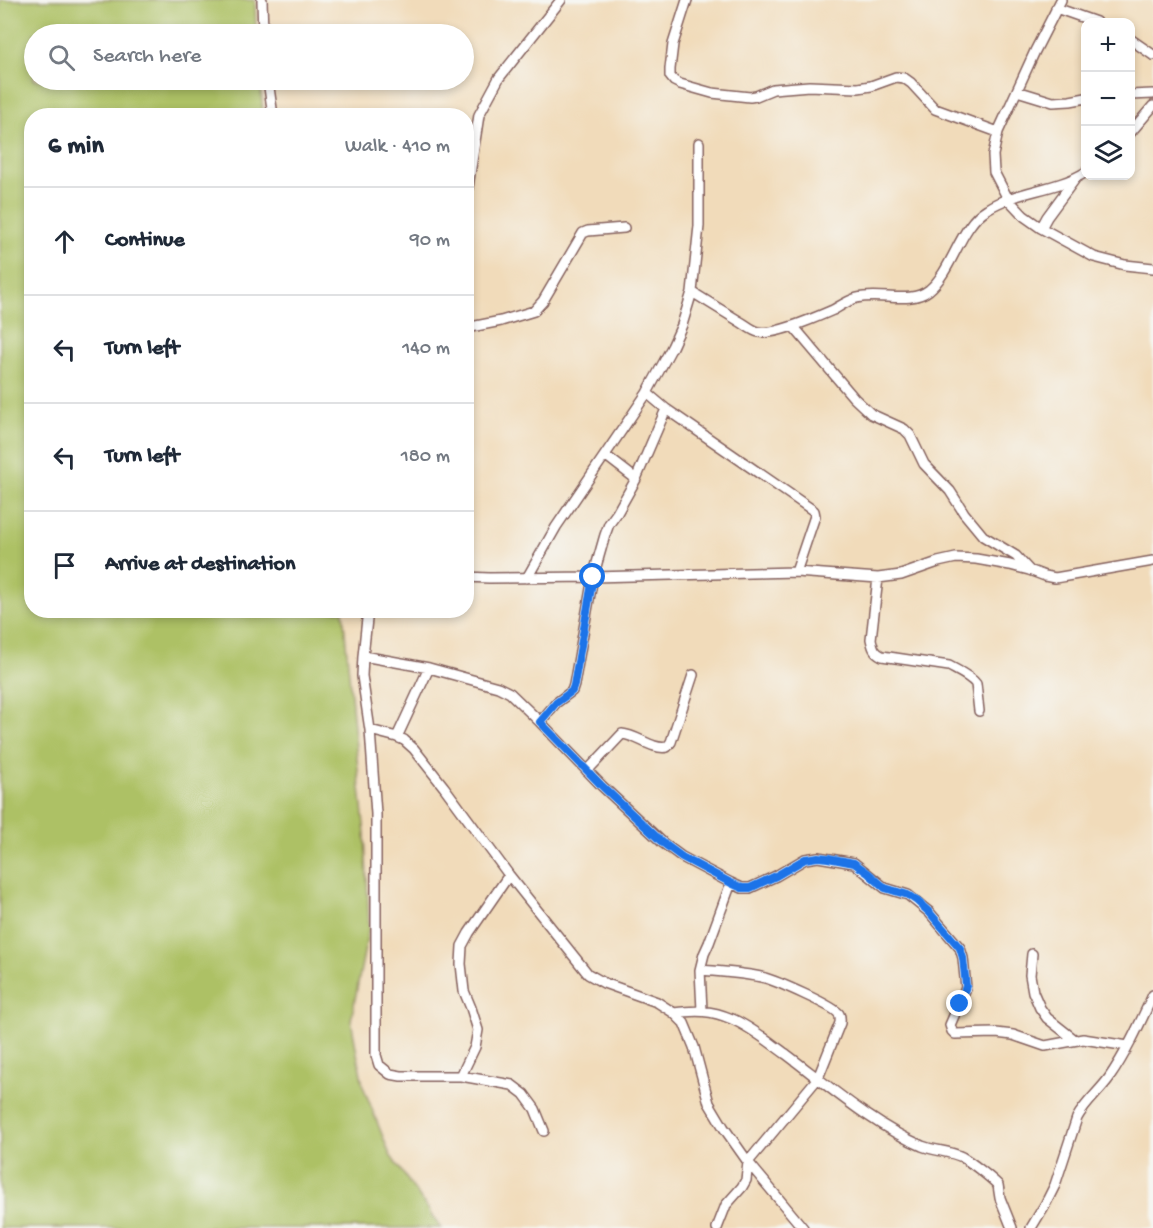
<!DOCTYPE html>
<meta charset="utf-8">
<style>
:root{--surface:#fff;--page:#f6f6f7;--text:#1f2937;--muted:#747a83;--line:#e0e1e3}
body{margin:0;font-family:"Gochi Hand",sans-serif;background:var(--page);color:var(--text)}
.controls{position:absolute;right:18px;top:18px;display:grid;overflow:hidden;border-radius:12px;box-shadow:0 3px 9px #0003}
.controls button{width:54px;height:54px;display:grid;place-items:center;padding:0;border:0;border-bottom:2px solid var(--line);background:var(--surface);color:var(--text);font:30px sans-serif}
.stop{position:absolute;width:18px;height:18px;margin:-14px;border:4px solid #1a73e8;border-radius:50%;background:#fff}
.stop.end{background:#1a73e8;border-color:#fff;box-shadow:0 2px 6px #0008}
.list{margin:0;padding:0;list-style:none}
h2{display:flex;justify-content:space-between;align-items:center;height:78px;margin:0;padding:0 24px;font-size:26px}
h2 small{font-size:20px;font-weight:400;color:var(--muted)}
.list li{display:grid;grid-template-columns:39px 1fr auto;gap:18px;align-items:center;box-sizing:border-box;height:108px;padding:0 24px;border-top:2px solid var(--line)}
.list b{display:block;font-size:22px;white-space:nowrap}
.list em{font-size:20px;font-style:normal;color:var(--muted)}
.icon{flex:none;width:33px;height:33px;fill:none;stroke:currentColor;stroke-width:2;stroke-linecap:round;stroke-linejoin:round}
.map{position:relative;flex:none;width:1153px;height:1228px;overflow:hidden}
.search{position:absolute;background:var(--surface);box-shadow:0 3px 9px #0003;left:24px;top:24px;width:450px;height:66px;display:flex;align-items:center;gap:15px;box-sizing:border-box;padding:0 21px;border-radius:33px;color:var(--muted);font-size:22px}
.panel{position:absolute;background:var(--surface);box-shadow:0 3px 9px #0003;left:24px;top:108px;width:450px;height:510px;border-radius:24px}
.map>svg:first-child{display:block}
.green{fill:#adc165;stroke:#7c7048;stroke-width:1.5}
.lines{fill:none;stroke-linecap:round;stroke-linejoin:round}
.minor-casing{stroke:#84615d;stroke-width:12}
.minor{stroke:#fff;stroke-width:9}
.route{stroke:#1a73e8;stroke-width:8}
</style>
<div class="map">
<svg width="1153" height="1228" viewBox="0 0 1153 1228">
<rect width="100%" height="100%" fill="#f6f6f2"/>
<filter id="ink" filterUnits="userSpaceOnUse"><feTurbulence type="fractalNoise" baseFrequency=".0167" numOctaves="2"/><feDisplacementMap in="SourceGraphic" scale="12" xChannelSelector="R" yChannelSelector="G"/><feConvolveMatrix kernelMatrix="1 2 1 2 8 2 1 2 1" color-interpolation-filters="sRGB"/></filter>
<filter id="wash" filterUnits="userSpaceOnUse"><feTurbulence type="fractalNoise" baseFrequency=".008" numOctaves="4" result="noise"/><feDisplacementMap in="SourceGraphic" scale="24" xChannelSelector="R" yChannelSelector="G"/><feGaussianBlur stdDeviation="1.35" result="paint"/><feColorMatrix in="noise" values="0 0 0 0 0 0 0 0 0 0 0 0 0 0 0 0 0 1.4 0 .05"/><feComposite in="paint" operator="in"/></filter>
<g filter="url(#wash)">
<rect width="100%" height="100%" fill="#f1dbba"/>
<path class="green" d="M0 0H255L256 34H34V80H260L263 115 32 116V610L343 611 358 769 365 834 369 927 351 1020 363 1086 390 1155 441 1228H0Z"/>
</g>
<g filter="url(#ink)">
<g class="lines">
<defs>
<path id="minor" d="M262 0 263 34
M687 0 673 44 670 69V76L674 81 680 84 712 93 750 97 756 96 773 89 809 86 858 88 871 86 896 77 904 78 911 83 935 109 998 132
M1061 0 1035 51 998 132 993 155 994 172 1008 199 1024 216 1041 228 1094 257 1125 265 1153 268
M1056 8 1096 22
M1130 39 1153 55
M268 80 273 116
M1017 91 1053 102 1070 101 1086 98
M1130 95 1153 94
M1130 133 1153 106
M466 200 479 115 499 78 561 0
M1041 228 1047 217 1075 179
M692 292C708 302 723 311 739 321 745 324 752 331 759 332 774 336 817 317 833 310 840 306 849 300 857 298 880 292 910 305 929 290 953 270 960 225 987 209 1017 190 1056 191 1086 172
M793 326 854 398 871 414 904 429 910 435 924 464 950 491 964 513 983 536 1016 556 1029 570
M466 328 501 321 534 311 543 301 583 233 588 231 624 228
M666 409 814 511 815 516 796 572
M605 455 636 479
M466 577 489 578 593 577 796 572 878 578 901 575 938 562 956 558 976 559 1010 565 1029 570 1045 576 1055 578 1153 561
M527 578 556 527 647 393 672 347 682 325 692 292 699 226V143
M878 578 871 639C873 648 874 652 882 656L949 666C958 671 970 676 976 684L979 711
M368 610 363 656 362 676 370 730 376 814V1055L379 1065 390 1074 401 1076H461L512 1085 524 1094 535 1109 544 1131
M363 656 429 668 498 687 510 693 540 722 602 786 663 843 682 857 731 883 742 888H750L776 876 805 859 818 857 854 863 885 888 908 895 929 912 960 948 963 958 966 988 950 1025 952 1031 955 1034 996 1033 1013 1035 1045 1046 1083 1039 1128 1046
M540 722 556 703 572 691 574 685 593 577 605 535 609 524 617 513 636 479 666 409 647 393
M370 730 397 737 404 740 414 749 444 787 509 875 588 974 604 983 657 1002 674 1013 684 1023 694 1047 709 1103 724 1128 748 1162 803 1228
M397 737 429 668
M587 771 622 734C637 735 652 750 667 747L671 742 693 675
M1032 954 1030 975 1033 992 1040 1008 1047 1018 1075 1040
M700 970C722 972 744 973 765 978 776 981 834 1006 839 1014 841 1017 840 1021 840 1023L818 1078 748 1162 746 1180 742 1187 726 1205 717 1228
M702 1010 700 970 704 954 709 943 731 883
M674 1013C696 1010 711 1010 732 1019 751 1027 769 1042 786 1054 830 1087 872 1124 922 1146 935 1151 950 1151 962 1157 972 1163 990 1177 998 1185L1000 1198 1012 1228
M461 1076 475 1047 478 1030 471 1008 464 991 461 964 462 946 469 933 509 875
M1031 1228 1046 1203 1055 1185 1077 1118C1085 1103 1099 1092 1109 1078 1127 1052 1140 1023 1153 995"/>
</defs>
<use href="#minor" class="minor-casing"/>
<use href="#minor" class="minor"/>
</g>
</g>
<g class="lines" filter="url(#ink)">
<path class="route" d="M593 577 574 685 572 691 556 703 540 722 602 786 663 843 682 857 731 883 742 888H750L776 876 805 859 818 857 828 858 854 863 868 873 885 888 908 895 917 901 929 912 960 948 963 958 966 986 960 1004"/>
</g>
</svg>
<div class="controls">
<button>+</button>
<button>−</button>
<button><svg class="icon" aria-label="layers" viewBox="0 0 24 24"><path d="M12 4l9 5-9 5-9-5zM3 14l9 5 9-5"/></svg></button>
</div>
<div class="stop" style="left:593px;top:577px"></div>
<div class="stop end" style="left:960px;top:1004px"></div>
<div class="search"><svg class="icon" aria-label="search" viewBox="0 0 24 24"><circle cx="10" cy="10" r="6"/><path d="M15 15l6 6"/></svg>Search here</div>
<section class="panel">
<h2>6 min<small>Walk · 410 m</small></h2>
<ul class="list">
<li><svg class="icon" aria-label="ahead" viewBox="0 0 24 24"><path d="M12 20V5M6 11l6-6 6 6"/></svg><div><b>Continue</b></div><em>90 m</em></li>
<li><svg class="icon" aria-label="left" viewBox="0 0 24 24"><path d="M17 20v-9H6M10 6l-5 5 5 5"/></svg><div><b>Turn left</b></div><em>140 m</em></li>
<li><svg class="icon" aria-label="left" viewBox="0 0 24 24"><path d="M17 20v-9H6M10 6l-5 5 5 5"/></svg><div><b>Turn left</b></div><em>180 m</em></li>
<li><svg class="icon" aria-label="arrive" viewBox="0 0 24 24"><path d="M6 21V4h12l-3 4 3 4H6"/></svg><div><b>Arrive at destination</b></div></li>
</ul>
</section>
</div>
